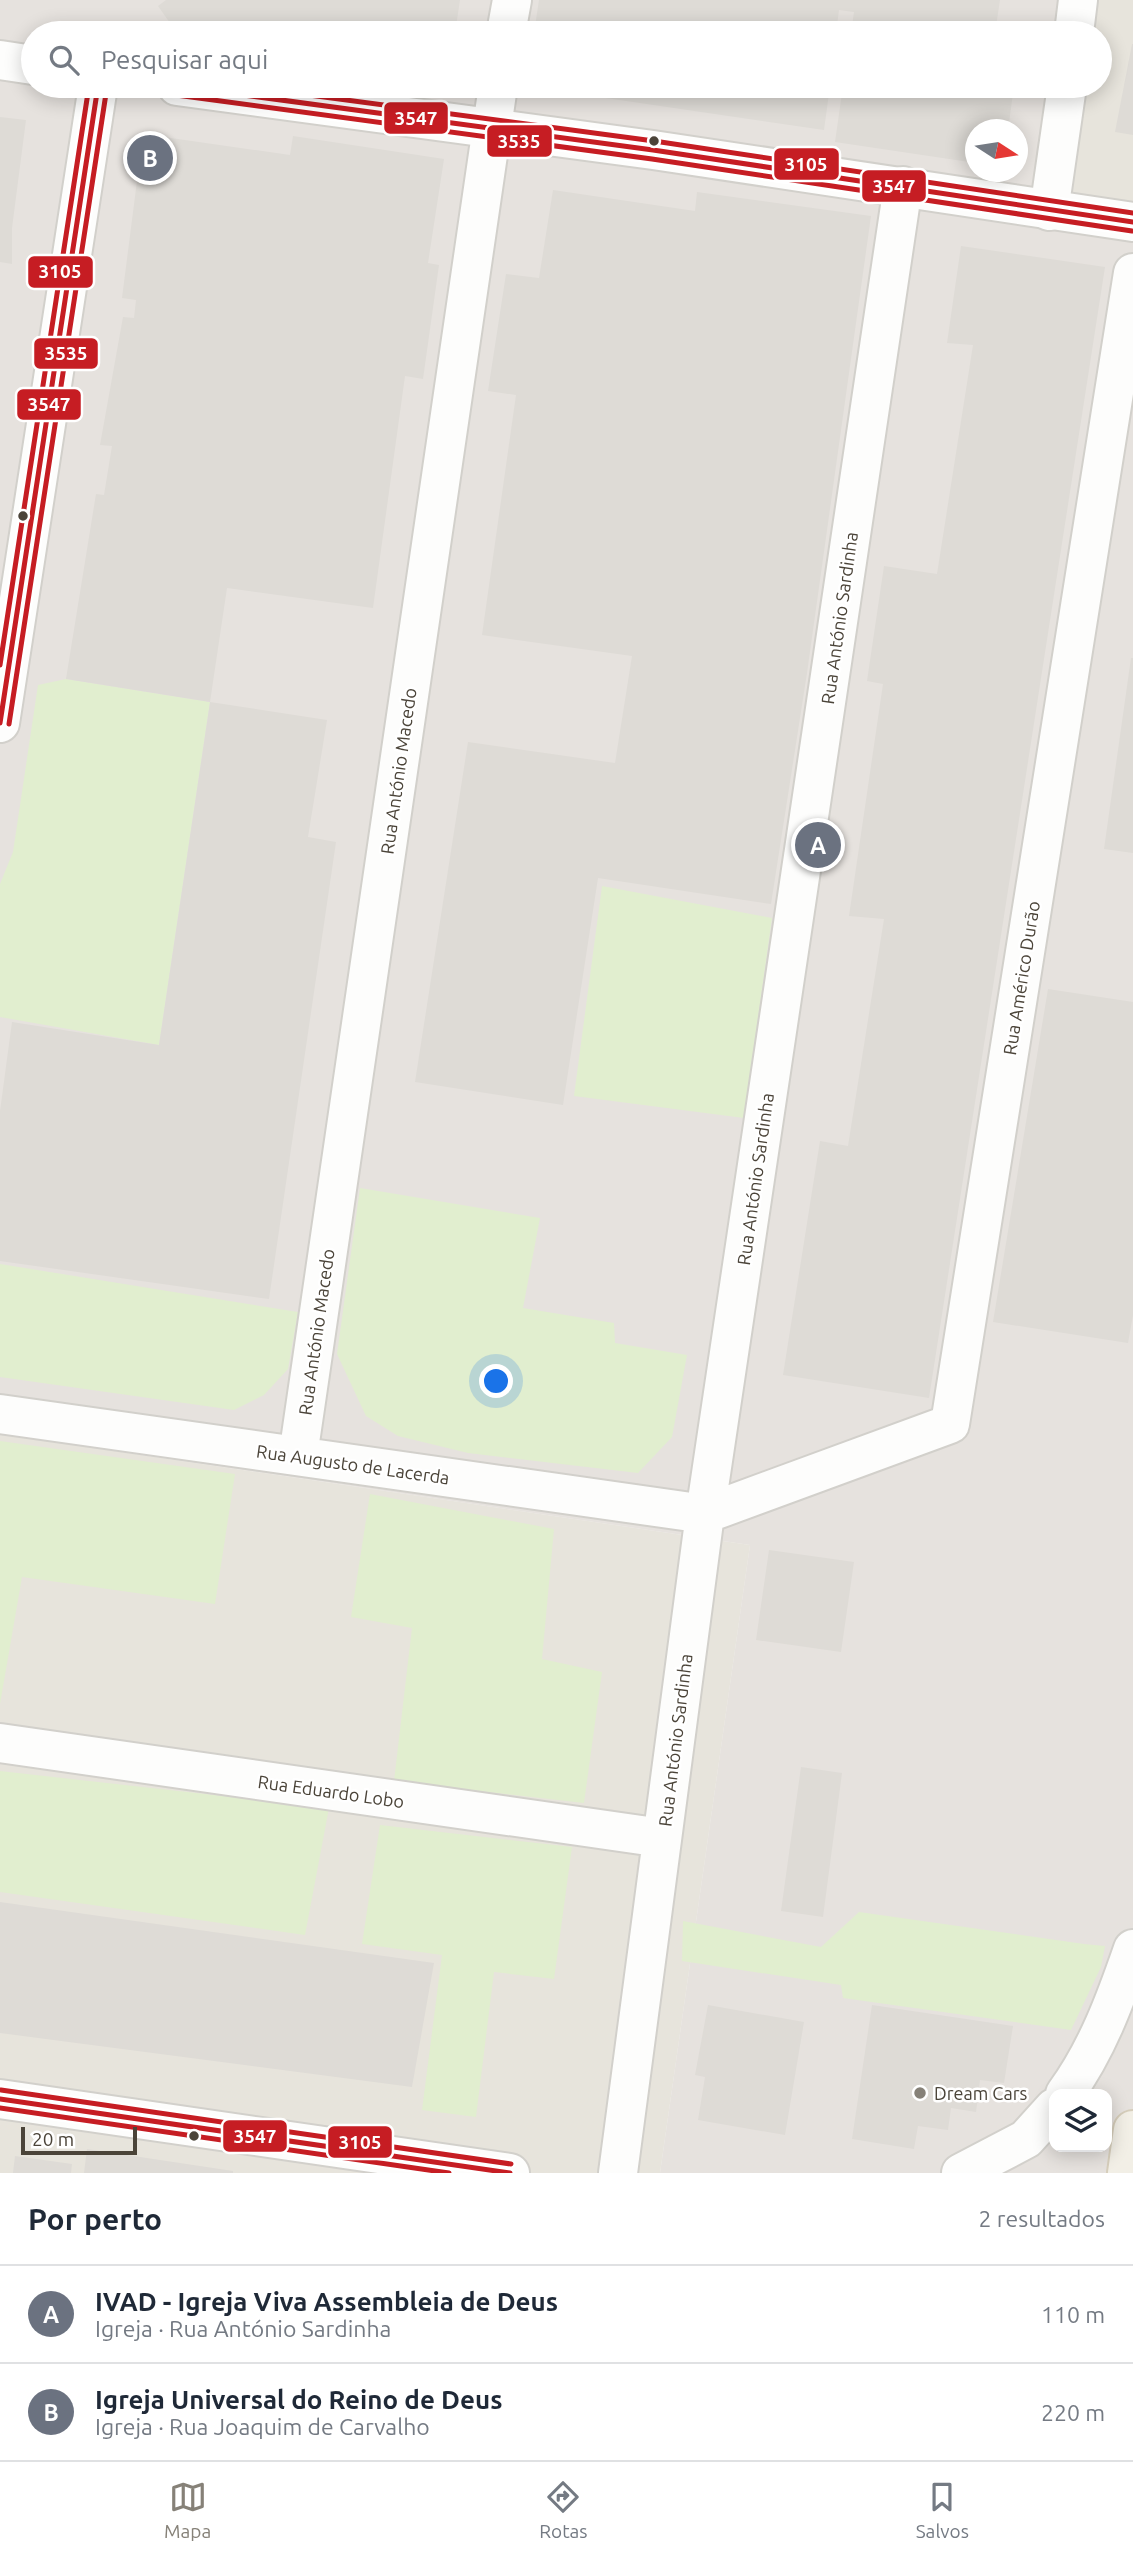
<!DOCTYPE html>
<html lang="pt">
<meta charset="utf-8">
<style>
:root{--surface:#fff;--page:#f6f6f7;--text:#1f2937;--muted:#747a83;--line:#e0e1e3;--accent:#868178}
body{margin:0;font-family:Ubuntu,sans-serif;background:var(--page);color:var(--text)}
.controls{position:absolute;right:21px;bottom:21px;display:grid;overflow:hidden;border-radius:14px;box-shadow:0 4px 18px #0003}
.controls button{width:63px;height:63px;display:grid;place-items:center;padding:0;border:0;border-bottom:2px solid var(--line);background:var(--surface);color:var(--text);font:35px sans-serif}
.compass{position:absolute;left:965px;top:119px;width:63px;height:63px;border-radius:50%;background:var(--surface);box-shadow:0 4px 18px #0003;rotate:102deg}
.scale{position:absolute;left:21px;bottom:18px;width:116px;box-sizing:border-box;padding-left:7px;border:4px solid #4b4439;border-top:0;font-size:19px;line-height:24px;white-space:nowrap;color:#4b4439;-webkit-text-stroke:5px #fff;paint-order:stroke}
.you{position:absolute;left:497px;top:1382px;width:24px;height:24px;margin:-18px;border:5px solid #fff;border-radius:50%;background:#1a73e8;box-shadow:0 0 0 10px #1a73e833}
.badge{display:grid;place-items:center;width:46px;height:46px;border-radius:50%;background:var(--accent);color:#fff;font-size:23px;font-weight:700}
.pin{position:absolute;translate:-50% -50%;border:4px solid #fff;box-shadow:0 2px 7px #0006}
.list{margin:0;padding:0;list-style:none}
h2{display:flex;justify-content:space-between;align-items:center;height:91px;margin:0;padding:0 28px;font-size:30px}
h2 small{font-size:23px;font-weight:400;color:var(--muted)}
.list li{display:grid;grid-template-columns:46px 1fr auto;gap:21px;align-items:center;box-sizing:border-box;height:98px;padding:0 28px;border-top:2px solid var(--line)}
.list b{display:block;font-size:26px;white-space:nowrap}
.list p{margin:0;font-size:23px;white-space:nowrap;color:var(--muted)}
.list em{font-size:23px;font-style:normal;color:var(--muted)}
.icon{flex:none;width:38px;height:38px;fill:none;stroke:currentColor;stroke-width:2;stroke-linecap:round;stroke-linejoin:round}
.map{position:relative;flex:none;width:1133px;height:2173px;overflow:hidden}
.search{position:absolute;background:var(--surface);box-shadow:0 4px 18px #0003;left:21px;right:21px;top:21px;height:77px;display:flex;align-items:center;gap:18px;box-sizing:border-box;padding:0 24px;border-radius:38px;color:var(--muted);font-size:26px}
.sheet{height:287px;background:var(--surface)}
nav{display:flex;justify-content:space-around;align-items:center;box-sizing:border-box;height:98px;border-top:2px solid var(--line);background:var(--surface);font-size:19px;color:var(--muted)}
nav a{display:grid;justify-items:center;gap:4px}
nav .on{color:var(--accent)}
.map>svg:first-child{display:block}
.residential{fill:#e7e4dc}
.industrial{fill:#e6e2de;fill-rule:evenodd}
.green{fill:#e1eecf}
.building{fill:#dedbd6}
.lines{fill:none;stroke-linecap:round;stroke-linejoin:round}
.minor-casing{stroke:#d2d0cb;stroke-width:42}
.tertiary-casing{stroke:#d2d0cb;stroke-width:42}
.primary-casing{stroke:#d6cebb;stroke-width:42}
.minor{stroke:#fdfdfc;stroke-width:38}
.tertiary{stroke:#fdfdfc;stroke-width:38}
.primary{stroke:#f2efe6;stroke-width:38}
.bus-1-casing{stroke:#fff;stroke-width:10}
.bus-2-casing{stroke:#fff;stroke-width:10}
.bus-3-casing{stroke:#fff;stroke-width:10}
.bus-1{stroke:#c61d23;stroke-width:5}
.bus-2{stroke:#c61d23;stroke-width:5}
.bus-3{stroke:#c61d23;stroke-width:5}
.bus-dot{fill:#4b4439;stroke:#fff;stroke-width:2.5}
.poi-dot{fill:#868178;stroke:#fff;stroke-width:2.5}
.labels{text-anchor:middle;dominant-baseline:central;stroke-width:5;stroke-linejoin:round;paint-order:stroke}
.street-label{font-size:18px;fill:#4b4439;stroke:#fff}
.poi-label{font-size:18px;fill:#4b4439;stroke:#fff;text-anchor:start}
.line-badge{stroke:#fff;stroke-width:2.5}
.badge-label{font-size:19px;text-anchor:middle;font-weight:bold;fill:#fff}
</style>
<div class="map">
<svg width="1133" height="2173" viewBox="0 0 1133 2173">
<rect width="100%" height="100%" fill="#f4f2ee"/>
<path class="residential" d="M1067 0H1133V212L1037 198 1054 86H1100V33H1062Z
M0 1434 750 1545 660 2173H0Z"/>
<path class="industrial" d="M0 0H1067L1062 33H33V86H1054L1038 198 1133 212V2173H660L750 1545 0 1434ZM976 130H1018V172H976ZM1054 2094H1107V2147H1054Z"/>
<path class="green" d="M66 679 210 702 159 1045 0 1017V884L13 852 38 685Z
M602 886 772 918 744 1118 574 1096Z
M360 1188 540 1218 523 1308 614 1323 615 1343 687 1355 672 1437 638 1473 468 1453 398 1436 366 1416 337 1354Z
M0 1264 298 1312 288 1369 264 1395 234 1410 0 1377Z
M0 1441 235 1474 215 1604 22 1577 0 1704Z
M370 1494 554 1529 542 1659 602 1672 584 1803 394 1781 412 1628 351 1617Z
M0 1771 329 1808 305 1935 0 1892Z
M380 1825 572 1847 554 1979 494 1972 476 2117 422 2110 442 1955 362 1944Z
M859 1912 1084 1944 1105 1946 1101 1967 1071 2030 843 1998 841 1985 682 1961 683 1921 821 1947Z"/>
<path class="building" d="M166 0H460L455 33H177L158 6Z
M539 0H1000L995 33H851L854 12 839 10 836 33H534Z
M1132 44H1133V135L1115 132Z
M524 86H830L824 130Z
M843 86H1014L1008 130H976V163L835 142Z
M0 117 26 120 12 228V264L0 262Z
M143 134 290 155 293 136 444 159 428 263 439 265 423 379 405 376 373 608 227 588 210 702 66 679 96 494 104 495 112 446 100 445 123 317 134 318 136 300 122 298Z
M553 190 695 211 697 192 871 216 807 673 771 904 598 878 563 1105 415 1082 468 742 615 763 632 656 482 635 516 395 488 391 506 274 539 278Z
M961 246 1105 267 929 1398 783 1375 820 1141 848 1146 884 919 849 916 883 684 867 681 884 566 937 574 973 345 947 343Z
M1131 658H1133V853L1104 849Z
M210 702 327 720 308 837 336 842 269 1299 0 1261V1111L12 1022 159 1045Z
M1048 989 1133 1002V1315L1128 1343 993 1322Z
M769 1550 854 1562 841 1652 756 1640Z
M801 1767 842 1773 823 1917 781 1911Z
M0 1902 434 1963 412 2087 0 2033Z
M708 2005 804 2022 785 2135 698 2120 705 2077 695 2075Z
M872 2005 1013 2026 1004 2083 980 2080 976 2112 951 2108 948 2130 918 2126 914 2149 852 2139Z
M87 2149 233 2171V2173H84Z
M15 2156 72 2164 71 2173H13Z"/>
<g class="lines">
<defs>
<path id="minor" d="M506 33 512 0
M1074 33 1078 0
M1049 211 1067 86
M0 723 98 86
M0 1414 705 1514 950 1424 1133 273
M298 1456 498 86
M0 1743 662 1838
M1065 2094C1097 2050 1115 2001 1133 1949
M0 2099 510 2173
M618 2173 705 1514 903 186
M961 2173 1026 2139 1054 2108"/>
<path id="tertiary" d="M0 60 33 65
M177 86 653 150 1133 222"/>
<path id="primary" d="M1127 2173 1133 2130"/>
</defs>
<use href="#minor" class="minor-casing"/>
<use href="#tertiary" class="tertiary-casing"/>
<use href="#primary" class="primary-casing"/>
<use href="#minor" class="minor"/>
<use href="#tertiary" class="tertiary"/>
<use href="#primary" class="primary"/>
<defs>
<path id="bus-1" d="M177 86 653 150 1133 222
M0 723 98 86
M0 2099 510 2173"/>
<path id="bus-2" d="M176 95 652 159 1132 231
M9 724 107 87
M0 2108 449 2173"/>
<path id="bus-3" d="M241 86 654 141 1133 213
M0 665 89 86
M1 2090 511 2164"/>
</defs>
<use href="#bus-1" class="bus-1-casing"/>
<use href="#bus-2" class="bus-2-casing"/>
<use href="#bus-3" class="bus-3-casing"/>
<use href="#bus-1" class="bus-1"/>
<use href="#bus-2" class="bus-2"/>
<use href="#bus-3" class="bus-3"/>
</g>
<g class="bus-dot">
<circle cx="654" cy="141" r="6"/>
<circle cx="23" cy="516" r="6"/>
<circle cx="194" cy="2136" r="6"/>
</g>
<circle class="poi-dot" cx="920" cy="2093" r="7"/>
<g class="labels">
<g class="street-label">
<text transform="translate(839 618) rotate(-82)">Rua António Sardinha</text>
<text transform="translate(398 771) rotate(-82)">Rua António Macedo</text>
<text transform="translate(1021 978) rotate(-81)">Rua Américo Durão</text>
<text transform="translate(755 1179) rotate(-82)">Rua António Sardinha</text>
<text transform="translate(316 1332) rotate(-82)">Rua António Macedo</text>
<text transform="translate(353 1464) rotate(8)">Rua Augusto de Lacerda</text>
<text transform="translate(675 1740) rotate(-83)">Rua António Sardinha</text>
<text transform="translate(331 1791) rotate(8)">Rua Eduardo Lobo</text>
</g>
<g class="poi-label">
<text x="934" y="2093">Dream Cars</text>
</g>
</g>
<g class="line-badge">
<rect x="383" y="101" width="66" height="34" rx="7" fill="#c61d23"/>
<rect x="486" y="124" width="67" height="34" rx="7" fill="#c61d23"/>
<rect x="773" y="147" width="67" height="34" rx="7" fill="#c61d23"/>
<rect x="861" y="169" width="66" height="34" rx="7" fill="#c61d23"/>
<rect x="27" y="255" width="67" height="34" rx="7" fill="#c61d23"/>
<rect x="33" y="337" width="66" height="33" rx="7" fill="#c61d23"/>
<rect x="16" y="388" width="66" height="33" rx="7" fill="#c61d23"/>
<rect x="222" y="2119" width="66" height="34" rx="7" fill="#c61d23"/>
<rect x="327" y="2125" width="66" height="34" rx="7" fill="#c61d23"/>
</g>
<g class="badge-label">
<text x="416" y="125">3547</text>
<text x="519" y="148">3535</text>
<text x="806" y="171">3105</text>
<text x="894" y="193">3547</text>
<text x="60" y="278">3105</text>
<text x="66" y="360">3535</text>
<text x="49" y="411">3547</text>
<text x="255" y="2143">3547</text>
<text x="360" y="2149">3105</text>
</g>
</svg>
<div class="controls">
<button><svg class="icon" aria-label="layers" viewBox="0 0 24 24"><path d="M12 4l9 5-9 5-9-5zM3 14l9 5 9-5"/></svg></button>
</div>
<svg class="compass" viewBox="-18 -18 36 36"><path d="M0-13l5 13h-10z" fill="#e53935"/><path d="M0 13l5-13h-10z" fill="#747a83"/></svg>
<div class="scale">20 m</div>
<div class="you"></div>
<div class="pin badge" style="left:818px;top:845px;background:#6b7280">A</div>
<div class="pin badge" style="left:150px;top:158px;background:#6b7280">B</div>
<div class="search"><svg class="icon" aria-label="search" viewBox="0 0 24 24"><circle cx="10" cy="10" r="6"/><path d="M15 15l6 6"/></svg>Pesquisar aqui</div>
</div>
<section class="sheet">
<h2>Por perto<small>2 resultados</small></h2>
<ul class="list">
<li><span class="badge" style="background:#6b7280">A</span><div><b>IVAD - Igreja Viva Assembleia de Deus</b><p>Igreja · Rua António Sardinha</p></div><em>110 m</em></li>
<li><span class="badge" style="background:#6b7280">B</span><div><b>Igreja Universal do Reino de Deus</b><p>Igreja · Rua Joaquim de Carvalho</p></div><em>220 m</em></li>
</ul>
</section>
<nav>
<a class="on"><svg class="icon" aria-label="map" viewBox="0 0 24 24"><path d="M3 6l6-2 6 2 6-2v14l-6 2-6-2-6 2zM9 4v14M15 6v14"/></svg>Mapa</a>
<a><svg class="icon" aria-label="directions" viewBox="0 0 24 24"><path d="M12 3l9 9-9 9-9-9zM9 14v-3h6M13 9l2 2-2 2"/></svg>Rotas</a>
<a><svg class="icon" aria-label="saved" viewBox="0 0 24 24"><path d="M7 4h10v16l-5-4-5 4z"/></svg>Salvos</a>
</nav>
